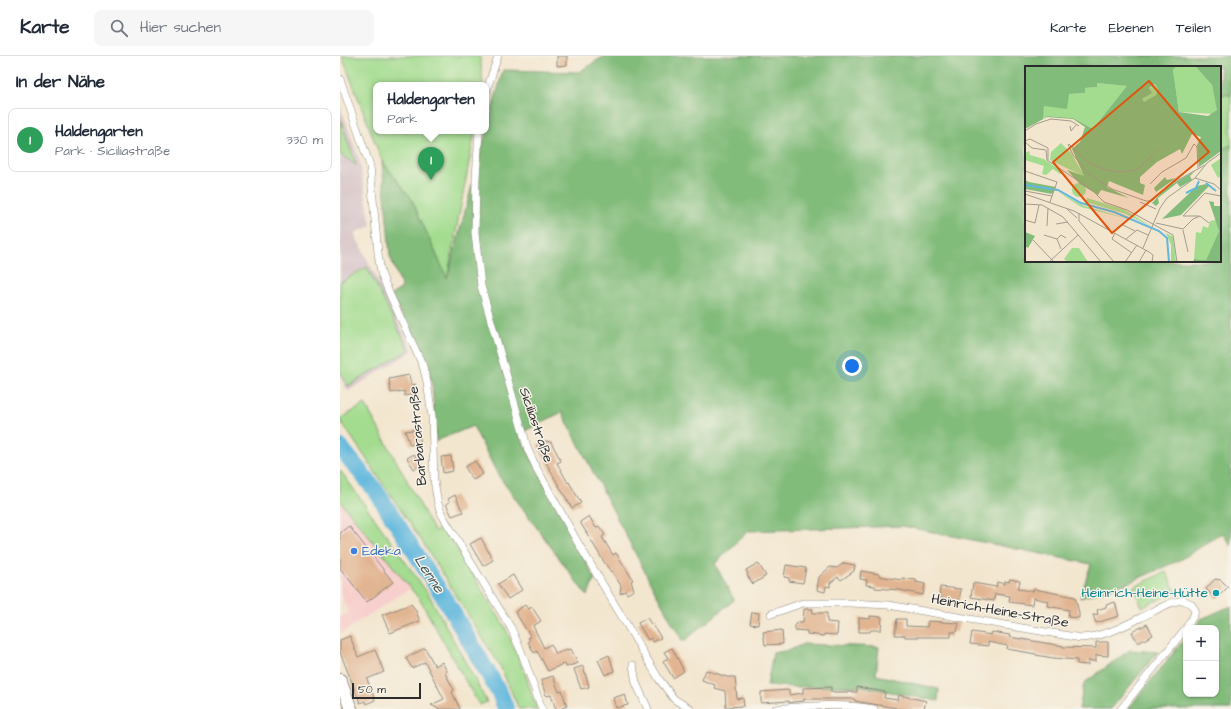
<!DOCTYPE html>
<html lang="de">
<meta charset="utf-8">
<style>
:root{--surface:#fff;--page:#f6f6f7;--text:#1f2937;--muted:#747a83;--line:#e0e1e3;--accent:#b45309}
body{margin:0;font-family:"Architects Daughter",sans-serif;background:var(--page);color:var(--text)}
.controls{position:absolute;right:12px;bottom:12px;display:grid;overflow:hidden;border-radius:8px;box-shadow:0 1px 3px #0004}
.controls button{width:36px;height:36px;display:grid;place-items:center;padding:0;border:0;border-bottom:1px solid var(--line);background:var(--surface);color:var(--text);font:20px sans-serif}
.scale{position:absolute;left:12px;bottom:10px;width:69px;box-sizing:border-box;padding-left:4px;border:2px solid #2b2b2b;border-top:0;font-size:11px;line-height:14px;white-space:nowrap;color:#2b2b2b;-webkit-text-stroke:3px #f7f3e8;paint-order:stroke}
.you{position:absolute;left:512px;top:310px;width:14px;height:14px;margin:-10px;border:3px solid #fff;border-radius:50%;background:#1a73e8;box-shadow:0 0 0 6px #1a73e833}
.badge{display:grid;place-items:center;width:26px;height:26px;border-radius:50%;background:var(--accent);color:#fff;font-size:13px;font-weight:700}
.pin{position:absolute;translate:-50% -33px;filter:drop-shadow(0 1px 2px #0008)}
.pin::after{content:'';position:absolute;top:21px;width:14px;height:12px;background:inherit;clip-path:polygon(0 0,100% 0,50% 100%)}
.popup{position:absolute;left:33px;top:26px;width:116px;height:52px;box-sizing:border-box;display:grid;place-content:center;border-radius:8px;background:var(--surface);filter:drop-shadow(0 1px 3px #0005);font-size:13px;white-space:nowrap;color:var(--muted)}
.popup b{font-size:15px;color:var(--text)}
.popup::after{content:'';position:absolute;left:50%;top:100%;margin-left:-8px;border:8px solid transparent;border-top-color:var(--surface)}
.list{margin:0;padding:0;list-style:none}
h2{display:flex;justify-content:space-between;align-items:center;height:52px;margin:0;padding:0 16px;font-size:17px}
h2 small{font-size:13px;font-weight:400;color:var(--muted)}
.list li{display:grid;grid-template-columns:26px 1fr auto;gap:12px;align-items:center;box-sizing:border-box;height:64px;margin:0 8px 8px;padding:0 8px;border:1px solid var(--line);border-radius:8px}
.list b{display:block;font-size:15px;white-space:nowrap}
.list p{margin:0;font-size:13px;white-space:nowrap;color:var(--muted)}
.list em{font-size:13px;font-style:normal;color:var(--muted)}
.icon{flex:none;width:22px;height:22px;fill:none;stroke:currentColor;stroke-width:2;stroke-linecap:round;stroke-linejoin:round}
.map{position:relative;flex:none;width:891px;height:653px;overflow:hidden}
header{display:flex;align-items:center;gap:24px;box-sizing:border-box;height:56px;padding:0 20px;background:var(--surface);border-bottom:1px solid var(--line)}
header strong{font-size:19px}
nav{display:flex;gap:22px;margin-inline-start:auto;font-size:14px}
.search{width:280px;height:36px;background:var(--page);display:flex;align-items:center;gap:10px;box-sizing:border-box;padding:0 14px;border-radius:8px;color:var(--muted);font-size:15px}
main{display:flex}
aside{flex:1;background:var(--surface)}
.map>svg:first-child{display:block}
.built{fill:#f7d0ce}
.industrial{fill:#d2bec4}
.green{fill:#a3dc8f;stroke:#67845d}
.forest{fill:#82bc7a;stroke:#567452}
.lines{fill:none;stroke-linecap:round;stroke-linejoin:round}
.river{stroke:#61b7dd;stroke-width:17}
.building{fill:#e2b592}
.minor-casing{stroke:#8f887d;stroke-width:8}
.primary-casing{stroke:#8f887d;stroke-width:14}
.minor{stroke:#fff;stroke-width:7}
.primary{stroke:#fff;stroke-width:12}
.shop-dot{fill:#3f7fe0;stroke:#f7f3e8;stroke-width:1.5}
.culture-dot{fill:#0f9aa8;stroke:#f7f3e8;stroke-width:1.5}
.labels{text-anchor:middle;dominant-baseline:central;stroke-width:3;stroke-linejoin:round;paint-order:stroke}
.street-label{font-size:14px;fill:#2b2b2b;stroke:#f7f3e8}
.shop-label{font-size:14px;fill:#366cbe;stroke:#f7f3e8;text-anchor:start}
.culture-label{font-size:14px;fill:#0d838f;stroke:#f7f3e8;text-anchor:end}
.water-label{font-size:15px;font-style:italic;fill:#3b5560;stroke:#f7f3e8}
.inset-river{fill:none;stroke:#61b7dd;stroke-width:2}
.inset-road{fill:none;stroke:#a39b8d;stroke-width:1}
.view{fill:#df570e;fill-opacity:0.15;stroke:#df570e;stroke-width:2}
.inset-edge{fill:none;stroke:#2b2b2b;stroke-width:2}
</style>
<header>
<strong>Karte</strong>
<div class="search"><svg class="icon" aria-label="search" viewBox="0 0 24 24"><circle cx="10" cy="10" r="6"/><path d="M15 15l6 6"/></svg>Hier suchen</div>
<nav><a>Karte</a><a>Ebenen</a><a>Teilen</a></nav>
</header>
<main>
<aside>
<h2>In der Nähe<small></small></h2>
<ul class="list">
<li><span class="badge" style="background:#2e9e5b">1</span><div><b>Haldengarten</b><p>Park · Siciliastraße</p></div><em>330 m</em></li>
</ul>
</aside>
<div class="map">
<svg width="891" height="653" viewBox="0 0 891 653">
<rect width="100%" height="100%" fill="#f7f3e8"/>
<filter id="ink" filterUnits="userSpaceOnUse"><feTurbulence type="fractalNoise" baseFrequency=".025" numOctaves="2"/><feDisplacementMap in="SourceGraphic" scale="8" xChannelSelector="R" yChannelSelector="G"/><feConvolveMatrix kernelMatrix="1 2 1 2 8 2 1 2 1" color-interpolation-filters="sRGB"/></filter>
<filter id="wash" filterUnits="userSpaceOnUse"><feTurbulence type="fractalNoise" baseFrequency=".012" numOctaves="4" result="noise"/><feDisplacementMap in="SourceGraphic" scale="16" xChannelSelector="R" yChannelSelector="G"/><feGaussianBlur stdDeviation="0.9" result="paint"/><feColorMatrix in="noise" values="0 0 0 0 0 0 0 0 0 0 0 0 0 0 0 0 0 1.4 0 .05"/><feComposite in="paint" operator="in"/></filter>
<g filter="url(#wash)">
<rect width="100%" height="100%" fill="#f3e6cf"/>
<path class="built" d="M0 445 71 532 0 578V560L8 557 0 537Z"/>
<path class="industrial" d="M0 50 19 103 31 170 14 177 73 295 8 335 0 321Z"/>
<path class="green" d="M2 0H140L143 29H36V75H135L107 223 71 142 42 105Z
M880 38 891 39V89L880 94Z
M0 63 16 109 0 98Z
M27 211 69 294 8 330 0 315V226Z
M25 348 95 476 103 470 165 571 186 620 197 653H179L160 610 83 487 0 364V363Z
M0 414 89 539 147 646 139 649 80 544 0 445Z
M826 516 836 536 802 551 793 531Z"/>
<path class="forest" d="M264 0H891V39L880 38V11H686V205H880V94L891 89V490L882 477 842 503 788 527 740 542 751 508 563 470 408 475 375 508 394 544 343 586 320 545 222 356 179 378 255 523 247 540 158 419 133 370 96 385 92 326 80 295 51 239 62 232 50 200 42 105 71 142 107 222 163 14 239 16Z
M891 550V653H788L846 581V638H876V572H854L861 563Z
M463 588 539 591 536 619 599 633 598 645 520 630 458 631 427 630 433 597 450 594Z
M790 594 818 596 771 653H739L744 627Z"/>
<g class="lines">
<path class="river" d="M0 391 36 435 108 548 160 638 166 653"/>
</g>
<g id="blocks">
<path class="building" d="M217 0H227V9L217 10Z
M69 319 71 329 75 328 77 337 65 340 64 335 51 337 49 323Z
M78 373 81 387 70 389 65 375Z
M205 385 211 386 221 405 217 407 228 427 229 426 241 447 232 452 215 423 197 389Z
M74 398 81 409 74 413 67 402Z
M111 400 113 415 103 417 101 401Z
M135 405 143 418 133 424 125 411Z
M115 439 123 456 112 460 106 448 110 446 108 443Z
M249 460 256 472 259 470 265 479 262 481 273 499 276 497 293 524 291 525 294 534 287 538 285 535 280 538 281 530 272 515 271 516 264 506 240 466Z
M9 470 53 526 27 546 0 512V477Z
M141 482 153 504 143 510 130 488Z
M418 507 426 520 413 528 407 519 408 518 406 514Z
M504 507 515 509 514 515 501 524 498 521 490 527V531L486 530 485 536 477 534 479 521 490 511 497 512Z
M446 509 466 512 463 527 449 525V522L444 521Z
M521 515 539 518V520L562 524V522L576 524V526L585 528 583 539 560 534 535 532V530L526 529 527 524 520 523Z
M173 519 182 534 168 543 158 528Z
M670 523 680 525 678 533 693 535 694 533 735 541 739 557V562L728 561 729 554 707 550 708 545 693 542 692 549 669 546 670 540 655 538 654 545 631 541 633 527 656 531 657 526 664 528 665 525 669 526Z
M875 523 881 524 888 531 876 543 866 533Z
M600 531 621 533 619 545 599 542Z
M775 546 779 560 756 567 753 559 758 558 757 554 766 551V549Z
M71 548 75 553 80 565 50 577 42 559Z
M185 549 188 553 192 551 201 565 193 570 204 592 211 588 216 598 227 593 228 594 231 593 238 607 226 611 225 607 208 615 197 595 194 597 188 586 190 585 188 582 191 581 175 556Z
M464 553H473L472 557H487V566L498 567 497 579 484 578V580L467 578V575L455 574V569L458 566H463Z
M412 556 419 557 418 569 410 568Z
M530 560 542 561 541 574H531L530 576H519V562L530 563Z
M307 562 311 568 312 567 321 582 313 586 311 582 308 584 298 567Z
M557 563H566V570L587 571 588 565 619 567 617 576H611V581H565V579H555Z
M807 568 813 579 798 587 792 576Z
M442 574 443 588 425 589 423 576Z
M632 576 651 579 652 576 670 579 669 581 723 590V591L756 592V586H768V600L756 599V605H748V609L737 608V604L713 602 696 599V598L667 593 668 590 648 586V590L630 588Z
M10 580 18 601 35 594 44 616 27 623 35 644 26 648 25 645 20 647 0 596V584Z
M85 592 95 610 102 606 107 615 105 617 114 634 112 636 120 653H100L91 649 104 643 85 606 72 612 66 602Z
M332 592 344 615 333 622 323 605 328 602 324 596Z
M269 599 274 615 265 619 258 604Z
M243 610 249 631 241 633 234 613Z
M366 614 387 621H395L397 643 403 642 404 650 386 651 385 635 374 632 375 629 362 624Z
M213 620 219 636 222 635 227 650 220 653H216L211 639 206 640 201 624Z
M491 631V636H517V631L545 636 544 642 558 644 559 639 586 645 584 653H556V652L515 645V643H464V645L453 646 449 647V645L421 647V636L449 634V639L463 637V632Z
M285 638 288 649 276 652 273 642Z"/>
</g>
</g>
<g filter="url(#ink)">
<use href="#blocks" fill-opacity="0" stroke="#8f887d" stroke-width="1"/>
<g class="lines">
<defs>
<path id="minor" d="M0 23 30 110 38 197 41 217 50 239 83 310 87 326 92 360 94 424 98 448 102 459 171 572 181 595 202 653
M146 36 158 0
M139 75 136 122 135 177 141 230 188 394 197 413 238 487 319 623 334 643 350 653
M431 558 463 547H510L548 549 741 582C769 580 789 567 814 555 823 550 833 545 843 544L851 548 855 554 854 559 846 572
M293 609 296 627 308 653
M436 653C469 650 501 647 534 653
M781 653 846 572"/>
<path id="primary" d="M0 624 11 653"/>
</defs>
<use href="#minor" class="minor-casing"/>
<use href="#primary" class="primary-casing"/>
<use href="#minor" class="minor"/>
<use href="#primary" class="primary"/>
</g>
</g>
<circle class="shop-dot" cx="14" cy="495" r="4"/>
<circle class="culture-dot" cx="876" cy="537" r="4"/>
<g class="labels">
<g class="street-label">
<text transform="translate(196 369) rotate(71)">Siciliastraße</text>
<text transform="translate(78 380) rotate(-95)">Barbarastraße</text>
<text transform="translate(660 555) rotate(10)">Heinrich-Heine-Straße</text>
</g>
<g class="shop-label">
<text x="22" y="495">Edeka</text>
</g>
<g class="culture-label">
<text x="868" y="537">Heinrich-Heine-Hütte</text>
</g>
<g class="water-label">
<text transform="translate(89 518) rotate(57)">Lenne</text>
</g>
</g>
<g transform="translate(685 10)">
<rect width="196" height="196" fill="#f3e6cf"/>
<path d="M152 0H170L187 19 193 44 189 48 154 46 148 4ZM72 17 103 20 68 63 48 52 22 50 17 53 19 40 44 28 60 27V22L71 21ZM130 18 133 23 131 29 119 37 117 33 126 27 124 23ZM36 77 46 87 60 111 25 94 26 86ZM4 85 5 89 19 93 39 107 35 108 28 103 21 109 17 108 19 100 0 94V87ZM196 92V110L193 112 186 99ZM47 124a7 7 0 1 1 14 0a7 7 0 1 1-14 0ZM32 125 57 139 103 153 56 141ZM62 132 98 143 127 161 101 148 61 136ZM191 154 194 165 181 194 169 193 171 166 176 167 178 160 183 162 185 155ZM141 167 148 171 151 196H146V179ZM47 182H54L63 196H43L39 193Z" fill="#a3dc8f"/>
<path d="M0 0H152L148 4 154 46 183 50 192 44 187 19 170 0H196V85L174 101 172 79 176 71 167 68 157 88 155 83 132 96 115 111V117L120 119 118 129 84 115 82 121 104 132 76 124 73 129 55 118 42 104 59 110 47 83 55 76 60 61 48 53 22 51 2 62 0 61ZM72 17 102 20 68 63 48 52 22 50 18 53 19 40 42 43 44 28 60 27V22L72 21ZM130 18 133 23 131 29 119 36 117 33 127 27 124 22ZM170 105 165 110 167 114 155 121 152 117 133 132 134 137 131 140 127 137 142 121ZM140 111 142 114 151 112 131 126 129 122ZM0 114 4 116 31 121 27 128 0 123ZM181 118 184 120 156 149 137 153 172 120ZM184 135 189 136V140H196V196H168L169 193 181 194 194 165ZM0 166 10 170 3 182 0 180Z" fill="#82bc7a" fill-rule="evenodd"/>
<path class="inset-river" d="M181 117 191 125M0 119 33 124 56 137 89 146 134 165 142 172 144 196M161 127 171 122 174 115"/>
<path class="inset-road" d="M45 60 46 65 52 58M0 65 11 58 26 53 46 55 54 60M0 75 5 73 23 82V94M0 76 7 82 21 84 22 94 67 124 79 136 102 144 148 169 152 196M43 78 48 89 64 108 87 123 121 135H127L144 119 180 99M44 78 64 97 81 104 95 106 112 104 134 83M0 105 32 116 25 136M170 112 189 118 196 124M125 118 137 106 161 92 169 78 172 81 173 102M0 125 27 130M0 128 49 145 124 186 128 189 127 196M115 136 131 143M0 138 17 139 38 151 76 196M42 143 52 152M54 147V155L89 196M174 150H158L180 127 196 130M0 154 10 157 14 139M131 157 158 163 168 153 175 150 184 157M31 158 43 156M98 159 110 165M22 160 23 142M158 164 163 186M90 167 87 173 107 187M19 169 32 173M101 173 112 164 123 169M8 174 29 196M118 182 135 142 142 132 170 112 182 97 196 87M36 183 32 173 36 169 41 172M24 196 53 169M100 196 112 179M114 196 121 184"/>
<path class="view" d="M124 15 184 86 87 167 28 96Z"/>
<rect width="196" height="196" class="inset-edge"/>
</g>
</svg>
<div class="controls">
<button>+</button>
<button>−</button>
</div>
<div class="scale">50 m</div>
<div class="you"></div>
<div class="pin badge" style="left:91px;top:124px;background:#2e9e5b">1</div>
<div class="popup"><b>Haldengarten</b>Park</div>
</div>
</main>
